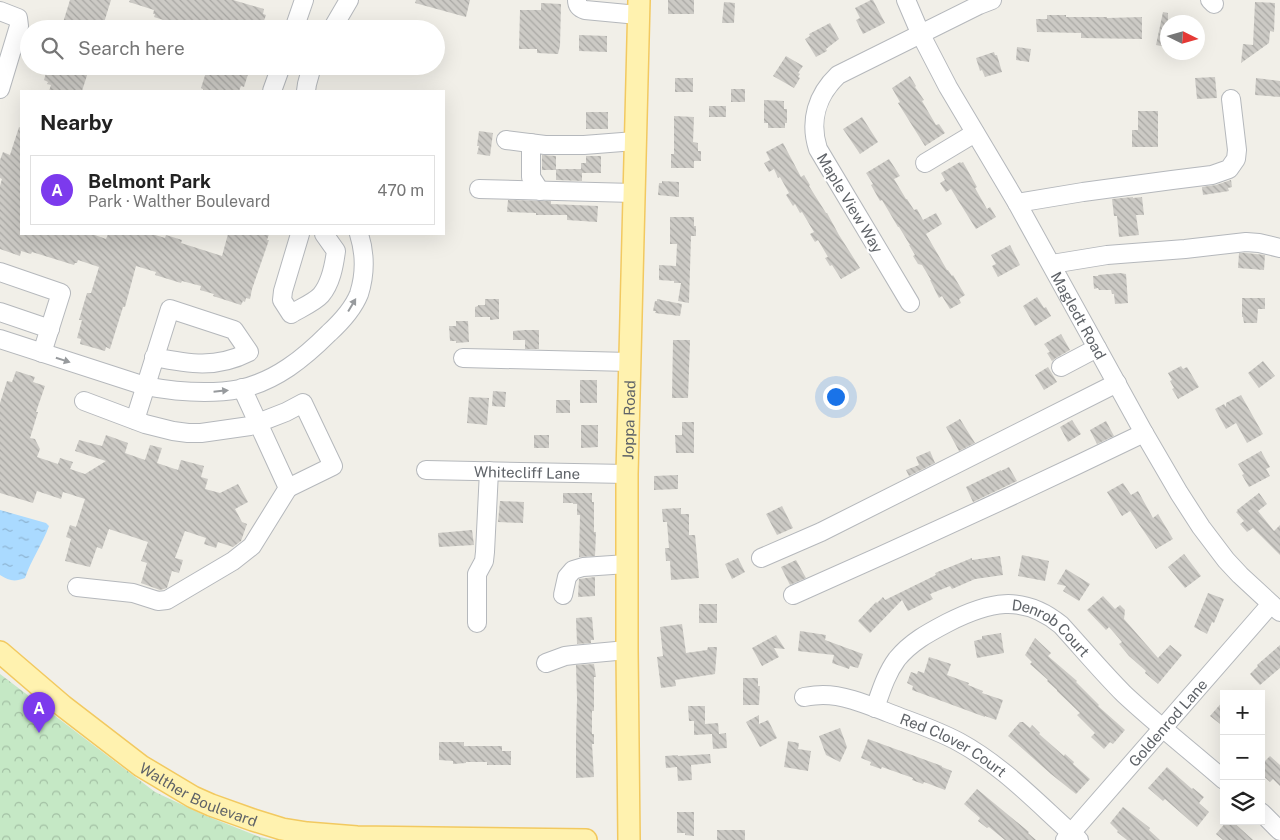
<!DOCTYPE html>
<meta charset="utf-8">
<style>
:root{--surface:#fff;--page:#f6f6f6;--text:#222;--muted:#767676;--line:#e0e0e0;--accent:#7c3aed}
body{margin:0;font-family:"Public Sans",sans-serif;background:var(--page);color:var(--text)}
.controls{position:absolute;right:15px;bottom:15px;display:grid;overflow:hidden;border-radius:0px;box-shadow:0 5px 20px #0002}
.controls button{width:45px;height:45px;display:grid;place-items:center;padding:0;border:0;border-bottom:1px solid var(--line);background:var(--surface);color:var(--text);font:25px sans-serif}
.compass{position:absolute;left:1160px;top:15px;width:45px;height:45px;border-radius:50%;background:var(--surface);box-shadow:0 5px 20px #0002;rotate:95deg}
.you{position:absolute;left:835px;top:396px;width:18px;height:18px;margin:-12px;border:4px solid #fff;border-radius:50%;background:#1a73e8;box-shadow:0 0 0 8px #1a73e833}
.badge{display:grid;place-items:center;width:32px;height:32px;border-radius:50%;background:var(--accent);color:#fff;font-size:16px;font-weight:700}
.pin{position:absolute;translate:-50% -41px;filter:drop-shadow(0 1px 2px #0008)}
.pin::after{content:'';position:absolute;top:26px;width:18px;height:15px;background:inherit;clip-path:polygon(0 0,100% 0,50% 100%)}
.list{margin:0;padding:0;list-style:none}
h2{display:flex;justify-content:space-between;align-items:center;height:65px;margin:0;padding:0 20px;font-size:21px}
h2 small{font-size:16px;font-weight:400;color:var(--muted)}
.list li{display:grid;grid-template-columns:32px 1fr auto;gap:15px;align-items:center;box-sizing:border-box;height:70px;margin:0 10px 10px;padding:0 10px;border:1px solid var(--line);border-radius:0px}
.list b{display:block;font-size:19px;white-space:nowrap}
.list p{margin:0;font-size:16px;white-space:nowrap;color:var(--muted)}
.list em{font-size:16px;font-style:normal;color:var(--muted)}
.icon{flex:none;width:28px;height:28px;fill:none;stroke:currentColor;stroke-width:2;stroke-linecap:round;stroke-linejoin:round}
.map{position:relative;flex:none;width:1280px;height:840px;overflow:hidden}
.search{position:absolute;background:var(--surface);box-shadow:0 5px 20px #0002;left:20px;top:20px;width:425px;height:55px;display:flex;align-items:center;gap:12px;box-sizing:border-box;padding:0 18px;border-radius:28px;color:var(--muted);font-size:19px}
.panel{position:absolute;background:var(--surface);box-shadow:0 5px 20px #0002;left:20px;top:90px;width:425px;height:145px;border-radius:0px}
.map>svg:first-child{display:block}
.park{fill:url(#park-crowns)}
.water{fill:url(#water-ripples)}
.building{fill:url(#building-back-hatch)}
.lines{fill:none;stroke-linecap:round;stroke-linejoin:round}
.minor-casing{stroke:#b5b8bc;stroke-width:20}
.major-casing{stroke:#f2c960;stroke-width:24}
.minor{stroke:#fff;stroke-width:18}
.major{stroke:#fff2af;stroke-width:21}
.oneway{fill:#979a9d}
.labels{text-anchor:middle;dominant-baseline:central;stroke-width:4.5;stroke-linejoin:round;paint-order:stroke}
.street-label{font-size:15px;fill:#5f6368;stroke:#fff}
</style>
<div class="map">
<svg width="1280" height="840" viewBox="0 0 1280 840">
<defs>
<pattern id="park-crowns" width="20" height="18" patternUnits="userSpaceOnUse" patternTransform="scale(1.25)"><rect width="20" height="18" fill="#c5e8c5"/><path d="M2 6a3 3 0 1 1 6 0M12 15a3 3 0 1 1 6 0" fill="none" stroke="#a3c0a4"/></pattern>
<pattern id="water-ripples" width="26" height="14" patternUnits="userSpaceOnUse" patternTransform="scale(1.25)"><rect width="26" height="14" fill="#aadaff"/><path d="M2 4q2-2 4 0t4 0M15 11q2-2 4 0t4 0" fill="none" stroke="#8eb4d2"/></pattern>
<pattern id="building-back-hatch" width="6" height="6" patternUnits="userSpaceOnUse" patternTransform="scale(1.25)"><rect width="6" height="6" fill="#cccac5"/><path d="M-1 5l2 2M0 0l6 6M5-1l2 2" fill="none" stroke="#a9a8a4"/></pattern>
</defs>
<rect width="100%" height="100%" fill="#f1efe8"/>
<path class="park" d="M0 674 155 792 204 815 260 837 273 840H0Z"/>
<path class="water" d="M0 510 46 523 49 526C42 545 31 560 25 578 15 582 9 581 0 575Z"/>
<path class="building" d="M70 0H111L102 29H61Z
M130 0H233L264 9 263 14 266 15 261 29H192L154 17 155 14H153L154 10 129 2Z
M416 0H470L466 17 415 3Z
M668 0H694V14H668Z
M871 0H873L885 23 863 34 856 20 860 18 855 8Z
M724 2 735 3 734 23H722Z
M1255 2 1275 3 1274 32 1270 31 1269 43 1241 63 1243 44 1253 45Z
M541 3 561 4 560 46 558 54 537 53V49H519L520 10H541Z
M1163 12 1168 13V42L1166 47 1156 45Z
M1047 15H1066V17H1107V18L1142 17V39L1081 38V33L1037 32 1036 19H1047Z
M830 23 839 39 826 49 827 51 816 57 805 39 810 36 809 34Z
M579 35 607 36V52L579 51Z
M1017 47 1031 49 1029 62 1016 60Z
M994 52 995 55H997L1002 72 985 77 982 70 980 71 976 58Z
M786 56 803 66 798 73 800 74 798 77 800 78 794 88 773 76Z
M48 66H90L82 91H49L51 85 47 84 48 82 44 80Z
M208 66H248L247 71H249L244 87 241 86 239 91H203V89L201 88Z
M910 76 916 86 915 87 924 100 922 101 936 125 939 124 945 133 925 146 898 103 900 102 892 88Z
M1215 77 1217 98 1197 99 1195 78Z
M675 78H693V92H675Z
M1256 78 1280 81V97L1255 95Z
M731 89H745V102H731Z
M764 100 784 101V109H787V123H785V128H768V123H764Z
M709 106H726V117H709Z
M1138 111H1158V147H1132V130H1138Z
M586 112H608V129H586Z
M674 116 694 117 693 142 698 143V151H701V161H694V168H671V154H674Z
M862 117 878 142 860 154 843 129Z
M19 127 21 128V234H92L106 239 108 234H152L165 238 166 235 182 240 181 243 222 256 228 234H269L267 240H269L252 289 250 299 246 298 245 302 243 301 241 305 213 296 214 294 200 290 201 286 182 281 181 283 155 275 156 272 136 266 125 307H123L110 349 106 347 105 351 80 344 81 339 77 338 82 320H79L87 293H91L99 267 78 260 77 263H75L74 265 32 252 31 254 21 251 20 256 0 249V186L2 179 0 178V160L3 152 10 155Z
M479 131 493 133 490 156 477 154 479 146H477Z
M783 143 801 177 804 175 810 185 809 186 826 213H827L839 235 860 268 841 279 832 265 830 266 825 258 828 257 818 240 815 242 810 234 814 232 802 212 800 213 795 204 793 206 786 195 789 193 780 177 778 178 774 169 769 172 764 163 770 160 766 152Z
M542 155 556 156V170H542Z
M586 156H601V173H582V181L556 180V169H581V163H586Z
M889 159 900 176 894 179 906 199H907L914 210 917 209 923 220 936 213 942 224 926 234 947 270H948L952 276 953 275 965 295 959 299 961 303 950 309 942 296 939 298 930 280H931L922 265 918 264 913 256 915 255 909 245H910L899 227H898L882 200 880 201 871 185 873 184 866 173Z
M960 162 961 163 963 162 977 187 975 188 987 209 990 207 996 217 976 229 951 189 946 192 940 183 945 180 941 173Z
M1231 180 1232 187 1228 188 1229 191 1203 195 1202 187 1216 185Z
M662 181 679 182V197L658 195 659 183H662Z
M1133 197V198L1142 197 1144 215H1136L1139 235 1119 237 1117 216H1114L1112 199Z
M508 200 551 201V204L598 206 597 222 567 220V215H536V213L507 212Z
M670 217H694V226H696V236H691L689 303 678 301 681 283H674V281L659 280V265L676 266 677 244H670Z
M1010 245 1020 265 998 277 992 266 996 264 991 255Z
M1239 253H1246L1265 255 1264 270 1238 268Z
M1120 273 1126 274 1128 303 1115 304 1114 294H1112L1111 290H1099L1098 288 1094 289 1093 276H1098V275Z
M1037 297 1044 308 1046 307 1051 316 1035 326 1023 306Z
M1242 298H1265V309H1258L1257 323H1244L1243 317H1242Z
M485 299H499V319L490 320V317H475V307L478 306V305H485Z
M657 299 682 304 680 316 655 313 656 311H653L655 301H657Z
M456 321H468L469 342 456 343V341H450L449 326H456Z
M525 330H539V349H525V340H513V331Z
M1061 334 1070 350 1056 358 1052 361 1047 353 1050 352 1044 344Z
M673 340H690L688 398H672Z
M1263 361 1275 376 1259 388 1248 373Z
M1181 366 1183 369 1187 367 1199 387 1178 399 1172 389 1174 388 1170 381 1172 380 1168 373Z
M1048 367 1057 382 1044 390 1035 375Z
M16 371 35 377 33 382 45 386 36 412H38L30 438 35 439 40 449 37 457 58 464 60 458 73 462 70 469 85 474 106 461 75 451 79 440 102 446 106 435 128 443 125 453 145 460 150 445 162 448 157 463 178 470 181 460 204 466 201 477 208 479 205 489 220 493 238 484 248 502 235 509 242 522 247 524 241 541 233 547 218 542 216 548 204 544 206 538 185 531 175 558 183 560 179 573 172 571 167 588 160 590 141 583 147 563 141 561 148 542 109 529 102 549 97 547 90 567 65 561 71 539 66 537 70 525 76 527 85 499 63 492 61 499 37 491 33 503 0 493V403L7 381 12 382Z
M580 380H597V403H580Z
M493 391 506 392 505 407 492 406Z
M1241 395 1263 434 1247 443 1236 423 1226 429 1215 409 1224 404 1226 407V403Z
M469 397 489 398 487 425 467 423Z
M556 400H570V413H556Z
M960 419 975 443 959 451 946 427Z
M1072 420 1081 434 1068 442 1060 427Z
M1106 421 1114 436 1097 444 1090 430Z
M682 422H694V453H676L675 435H682Z
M581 425H598V447L581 448Z
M534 435H549V448H534Z
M930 451 935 463 909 476 906 470 919 465 916 457Z
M1261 451 1270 467 1266 469 1270 476 1249 487 1242 475 1244 474 1238 464Z
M1009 467 1017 481 973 502 966 487 1001 470V471Z
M678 475V489L654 490V476Z
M1123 483 1131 495 1138 491 1153 518 1158 514 1173 539 1156 549 1130 511 1122 516 1107 492Z
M563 493H592V502H594V532H596L595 556 579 557 580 515H577V504H573V503H563Z
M1259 493 1267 504 1258 511 1274 531 1280 525V555L1253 528 1247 532 1240 524 1244 521 1236 512 1238 511 1237 510Z
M500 501 524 502 523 523 498 522Z
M782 506 793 528 777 535 766 514Z
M681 508V514H689V535H695L699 578 671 580 670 561H666L665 548H669L667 522H663L662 509Z
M472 530 474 545 439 547 438 533Z
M1184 554 1201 576 1185 588 1168 567Z
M1022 555 1049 561 1045 581 1018 576Z
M1000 556 1003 575 975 579 952 589 950 586 930 594 933 599 908 611 902 600 870 633 858 621 876 602 877 603 883 597 885 600 936 575 935 573 972 558V560Z
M738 558 745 572 732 579 725 564Z
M796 560 806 578 790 585 781 567Z
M1066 569 1090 584 1079 601 1063 591 1066 586 1057 584Z
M595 577V596L578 597 579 579Z
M1208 593 1224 599 1214 623 1212 622 1207 634 1194 627Z
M1103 596 1115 609 1120 605 1125 610 1124 619 1158 658 1170 645 1182 655 1158 684 1145 673 1146 671 1129 656 1119 644 1122 642 1109 627 1106 630 1087 610Z
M699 604H717V623H699Z
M592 617 594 640H591V643L577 644 576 618Z
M682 624 686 653 707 650 708 647H717L715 674 675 680 676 686 661 688 657 657 663 656 660 627Z
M800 631 826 635 825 640 863 654 858 668 850 666 849 669 832 663 834 655 798 651Z
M1001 633 1004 653 977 658 974 641 982 639V636Z
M776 635 785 649 774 648 779 657 762 666 752 648Z
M1035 638 1051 653 1048 656 1077 681 1076 682 1099 705 1098 706 1125 730 1113 744 1110 742 1104 749 1091 737 1095 733 1077 715 1080 713 1057 691V690L1047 681 1048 680 1030 664 1032 662 1025 655Z
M1280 645V668L1260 685 1250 674 1258 666 1257 665Z
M929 657 951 664 947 675 969 683 968 685 983 691 982 693 1003 700 996 720 985 716V717L912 690 913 686 907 683 911 672 917 674 918 671 924 673Z
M594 664 596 677H594V711H592V734H594V744H592L594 777 576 778V739L577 699 576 665Z
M743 678H758V686H760L759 705H743Z
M1224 700V727L1210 716Z
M688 706H705V724L718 723 719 734 726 733 727 748 713 749 712 734 694 735V721H689Z
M759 715V724L768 720 777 738 760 747 746 722Z
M1020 722H1023L1030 728 1032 725 1040 733 1039 734 1064 756 1065 754 1074 762 1073 764 1090 779 1076 794 1051 774 1008 736Z
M840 728 847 747 840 762 826 755 819 736Z
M868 739 942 766V767L952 771 945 790 924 782 923 784 912 780 913 778 882 767 881 769 870 765 871 762 861 758Z
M788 741 799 743 798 749 811 751 808 771 784 767Z
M439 742H464V746H502V751H511V765H487V762H466V763L453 764V761L439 760Z
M710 754 711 763 691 765 692 780 678 781 677 767 666 768 665 756 678 755V756Z
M1270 756 1280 765V786L1273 779 1270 782 1261 774V765Z
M1167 767 1192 789 1193 788 1204 797 1199 803 1209 812 1197 827 1165 799 1163 801 1148 788Z
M977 789 1029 832 1028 833 1036 840H1005L989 827 987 828 978 821 980 818 964 804Z
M1123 807 1150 828 1149 830 1160 840H1127L1117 832 1118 831 1110 823Z
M677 812H694V836L685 835V833H677Z
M1227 821H1232L1253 840H1223L1216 834Z
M717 830H745V840H717Z"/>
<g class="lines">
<defs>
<g id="minor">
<path d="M577 0C577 6 579 8 585 10L638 15"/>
<path id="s1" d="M906 0 921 35 948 87 1017 203 1144 433 1179 493 1201 527 1226 560 1240 575 1280 612"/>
<path d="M1210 0 1214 4"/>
<path d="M0 11 18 18 19 26 0 89"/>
<path d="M294 29 304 0"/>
<path d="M332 29 349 0"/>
<path d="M272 91 281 66"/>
<path d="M306 91 307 84 312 66"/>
<path d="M506 140 545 145H584L635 141"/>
<path d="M531 143V177L540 191"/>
<path d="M925 163 975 133"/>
<path d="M479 189 634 193"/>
<path d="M1017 203 1083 192 1172 180 1212 175 1229 169 1236 159 1237 150 1231 99"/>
<path d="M300 234 283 291 282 300 291 314C299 309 315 302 321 295 331 283 334 266 336 251L324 234"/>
<path d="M1052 264 1107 255 1185 249 1246 242 1259 243 1280 248"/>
<path d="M0 272 61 293 42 353"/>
<path d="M910 303 818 149C809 121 817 95 838 75L979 5 992 0"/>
<path d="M0 312 50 329"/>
<path d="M0 339 145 386C177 392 208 395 240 389 276 381 304 358 329 333 341 322 353 309 359 294 365 275 365 253 359 234"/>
<path d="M463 358 630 362"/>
<path d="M1061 367 1097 348"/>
<path d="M84 401 145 424 173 431 188 433H201L250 426 286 412 303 403 333 466 288 488"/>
<path d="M135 420 170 309 234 330 249 352C216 369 189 364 154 357"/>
<path id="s2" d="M426 470 627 474"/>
<path d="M761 558 821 532 1117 383"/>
<path d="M77 587 133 593 158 601 167 600 233 561 252 546 288 488 242 388"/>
<path d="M563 595 567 577 573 570 583 567 627 564"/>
<path d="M793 595C911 543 1028 489 1144 433"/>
<path d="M477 623V574L484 561 485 552 489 471"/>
<path d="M546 663 565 656 573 655 627 650"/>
<path id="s3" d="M804 697C810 696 817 695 823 695 845 695 868 705 889 713 912 722 937 730 959 742 1005 767 1040 806 1079 840"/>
<path id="s4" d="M875 708C881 691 886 674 897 659 911 642 928 633 947 623 988 602 1022 593 1061 625 1082 648 1102 672 1124 694 1156 724 1191 751 1224 780"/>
<path d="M1261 812 1280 831"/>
<path id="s5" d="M1065 840 1271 604"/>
</g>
<g id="major">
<path id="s6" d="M0 652 63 706 141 766 193 797 211 805 253 820 282 829 307 833 357 837 586 840"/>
<path id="s7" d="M629 840 627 650V474L639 0"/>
</g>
</defs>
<use href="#minor" class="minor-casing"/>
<use href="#major" class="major-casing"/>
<use href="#minor" class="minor"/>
<use href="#major" class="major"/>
</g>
<defs><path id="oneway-solid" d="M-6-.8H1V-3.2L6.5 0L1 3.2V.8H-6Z" transform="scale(1.25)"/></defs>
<g class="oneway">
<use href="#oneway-solid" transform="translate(352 305) rotate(-59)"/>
<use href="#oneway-solid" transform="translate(63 360) rotate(18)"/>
<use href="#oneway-solid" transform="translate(221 391) rotate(-6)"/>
</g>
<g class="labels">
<g class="street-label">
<text transform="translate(850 203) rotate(59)">Maple View Way</text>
<text stroke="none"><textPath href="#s1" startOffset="360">Magledt Road</textPath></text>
<text stroke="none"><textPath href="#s7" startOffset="420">Joppa Road</textPath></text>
<text stroke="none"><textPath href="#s2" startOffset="101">Whitecliff Lane</textPath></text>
<text stroke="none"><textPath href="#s4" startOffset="231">Denrob Court</textPath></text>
<text stroke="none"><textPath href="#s5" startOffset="156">Goldenrod Lane</textPath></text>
<text stroke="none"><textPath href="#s3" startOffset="160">Red Clover Court</textPath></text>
<text stroke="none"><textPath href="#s6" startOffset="246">Walther Boulevard</textPath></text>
</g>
</g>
</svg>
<div class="controls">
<button>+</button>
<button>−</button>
<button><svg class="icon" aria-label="layers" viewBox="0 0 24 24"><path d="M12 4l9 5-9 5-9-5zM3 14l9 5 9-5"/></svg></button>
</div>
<svg class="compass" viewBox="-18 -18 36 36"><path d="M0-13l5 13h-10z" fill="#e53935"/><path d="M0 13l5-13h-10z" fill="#767676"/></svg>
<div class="you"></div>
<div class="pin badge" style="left:39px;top:733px">A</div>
<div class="search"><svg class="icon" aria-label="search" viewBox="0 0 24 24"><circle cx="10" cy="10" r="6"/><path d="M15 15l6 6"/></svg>Search here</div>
<section class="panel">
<h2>Nearby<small></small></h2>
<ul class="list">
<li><span class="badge">A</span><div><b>Belmont Park</b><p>Park · Walther Boulevard</p></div><em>470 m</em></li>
</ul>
</section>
</div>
